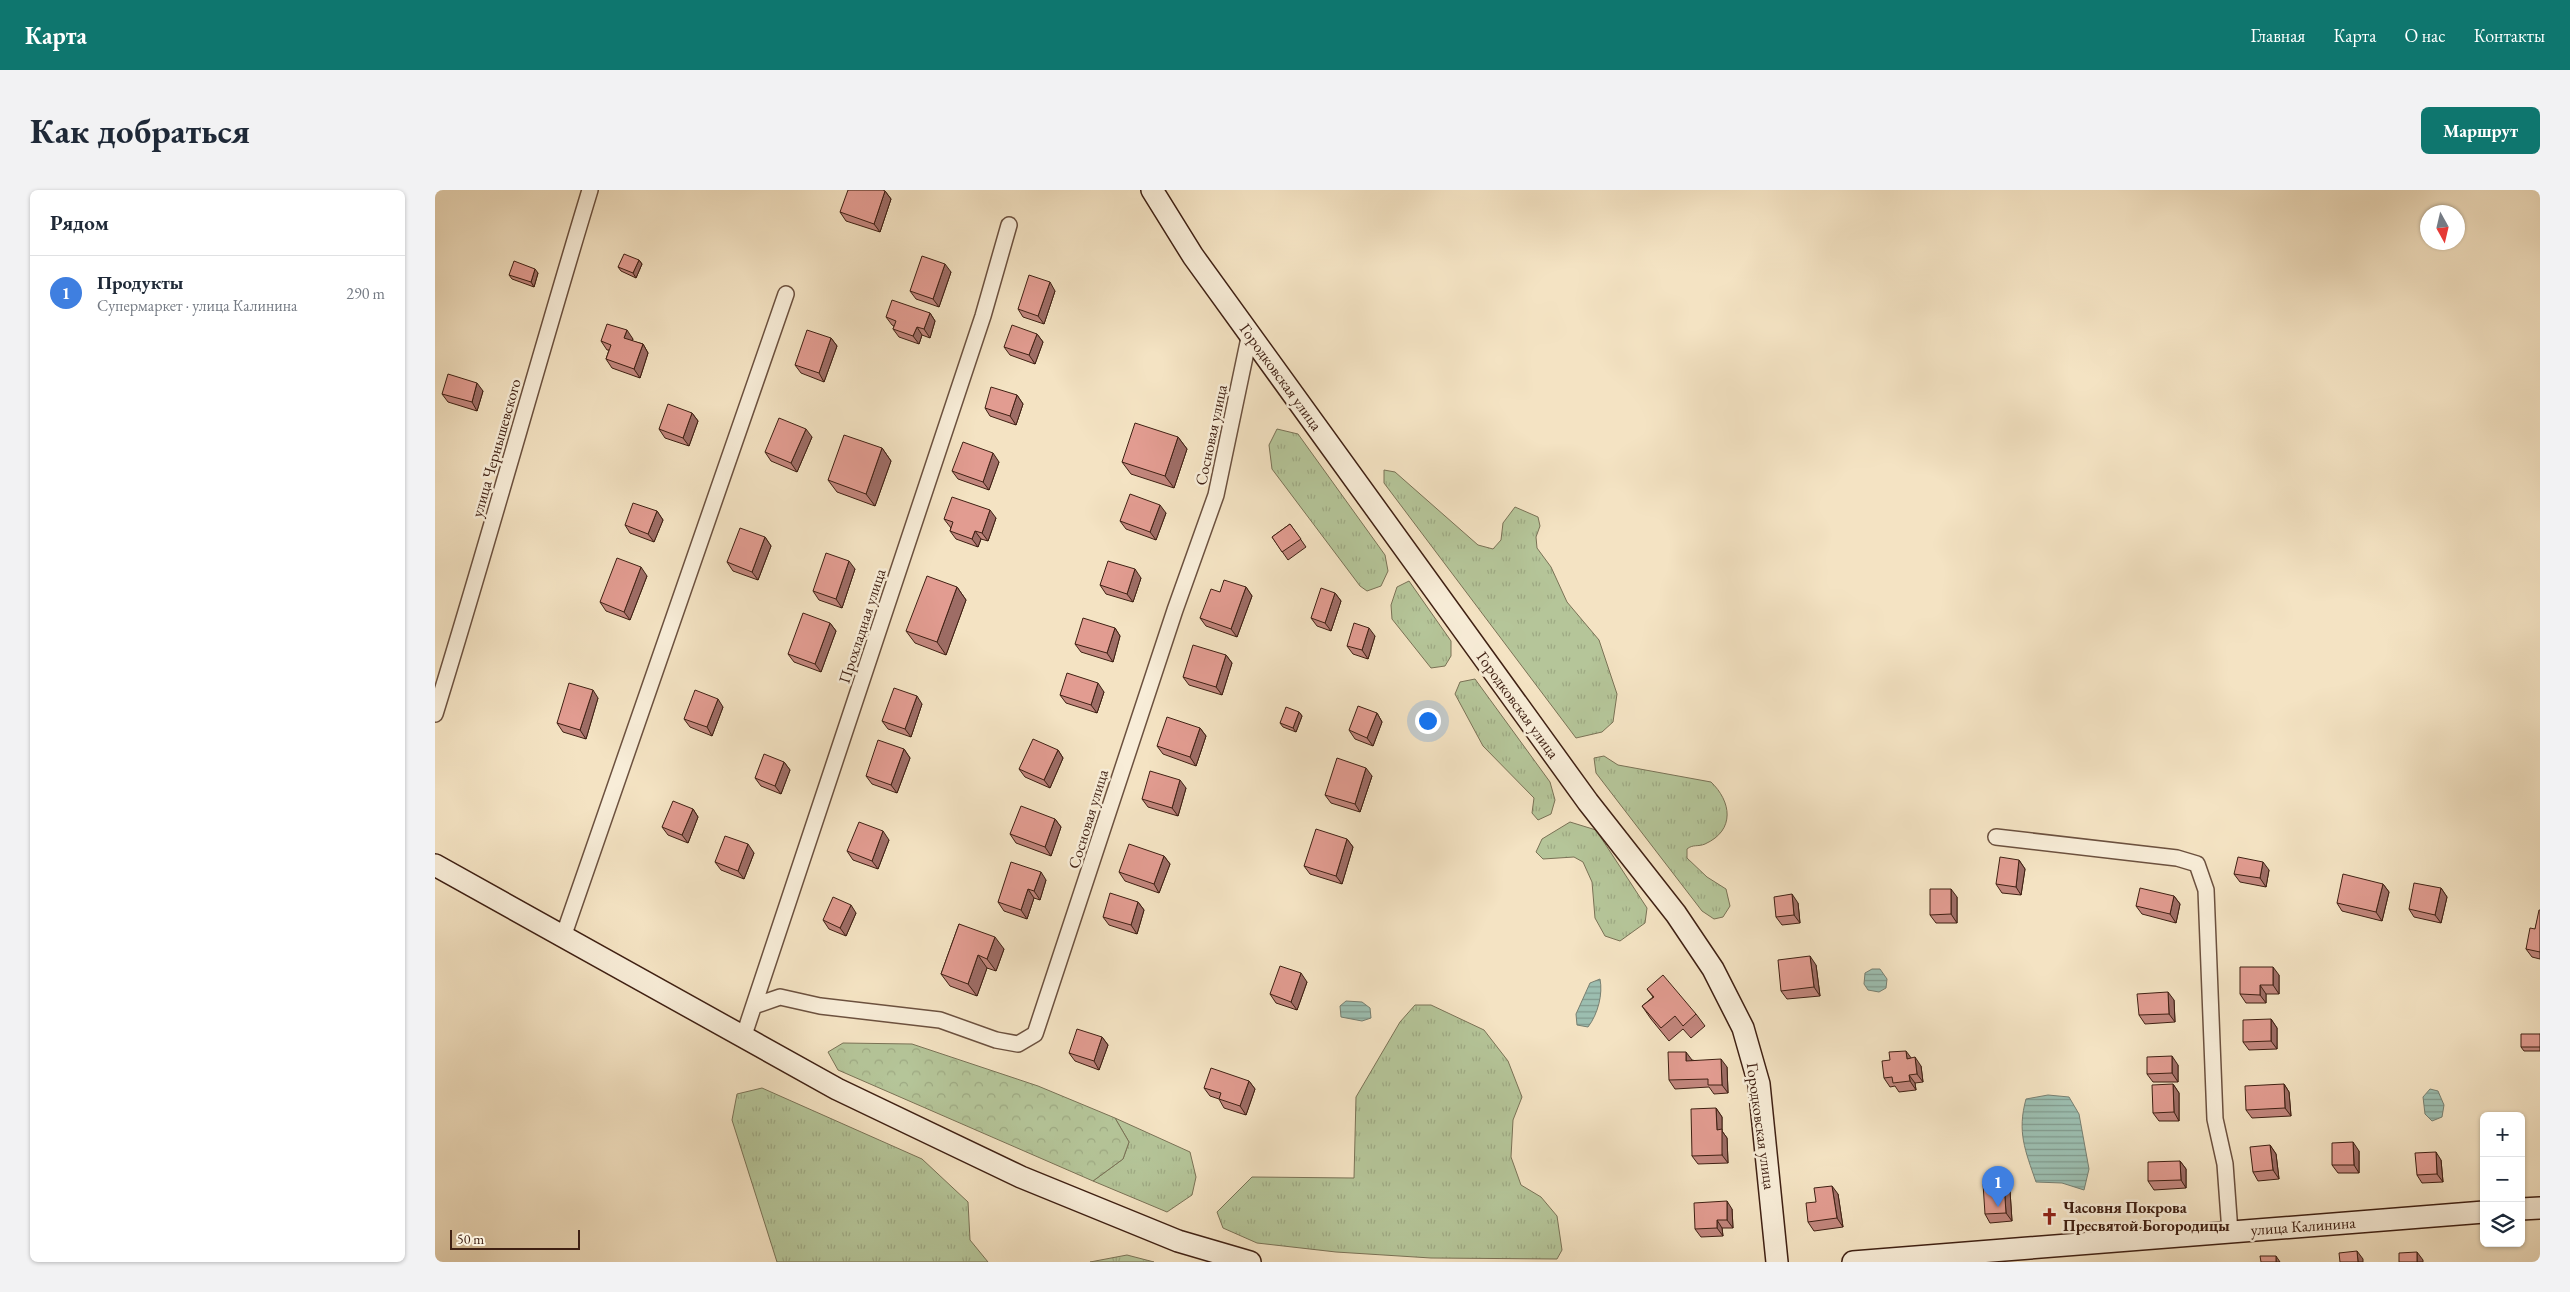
<!DOCTYPE html>
<html lang="ru">
<meta charset="utf-8">
<style>
:root{--surface:#fff;--page:#f2f2f3;--text:#1f2937;--muted:#747a83;--line:#e0e1e3;--accent:#0f766e}
body{margin:0;font-family:"EB Garamond",serif;background:var(--page);color:var(--text)}
.controls{position:absolute;right:15px;bottom:15px;display:grid;overflow:hidden;border-radius:8px;box-shadow:0 1px 4px #0004}
.controls button{width:45px;height:45px;display:grid;place-items:center;padding:0;border:0;border-bottom:1px solid var(--line);background:var(--surface);color:var(--text);font:25px sans-serif}
.compass{position:absolute;left:1985px;top:15px;width:45px;height:45px;border-radius:50%;background:var(--surface);box-shadow:0 1px 4px #0004;rotate:172deg}
.scale{position:absolute;left:15px;bottom:12px;width:130px;box-sizing:border-box;padding-left:5px;border:2px solid #3f2013;border-top:0;font-size:14px;line-height:18px;white-space:nowrap;color:#3f2013;-webkit-text-stroke:4px #f8edd8;paint-order:stroke}
.you{position:absolute;left:992px;top:530px;width:18px;height:18px;margin:-12px;border:4px solid #fff;border-radius:50%;background:#1a73e8;box-shadow:0 0 0 8px #1a73e833}
.badge{display:grid;place-items:center;width:32px;height:32px;border-radius:50%;background:var(--accent);color:#fff;font-size:16px;font-weight:700}
.pin{position:absolute;translate:-50% -41px;filter:drop-shadow(0 1px 2px #0008)}
.pin::after{content:'';position:absolute;top:26px;width:18px;height:15px;background:inherit;clip-path:polygon(0 0,100% 0,50% 100%)}
.list{margin:0;padding:0;list-style:none}
h2{display:flex;justify-content:space-between;align-items:center;height:65px;margin:0;padding:0 20px;font-size:21px}
h2 small{font-size:16px;font-weight:400;color:var(--muted)}
.list li{display:grid;grid-template-columns:32px 1fr auto;gap:15px;align-items:center;box-sizing:border-box;height:75px;padding:0 20px;border-top:1px solid var(--line)}
.list b{display:block;font-size:19px;white-space:nowrap}
.list p{margin:0;font-size:16px;white-space:nowrap;color:var(--muted)}
.list em{font-size:16px;font-style:normal;color:var(--muted)}
.icon{flex:none;width:28px;height:28px;fill:none;stroke:currentColor;stroke-width:2;stroke-linecap:round;stroke-linejoin:round}
.map{position:relative;flex:none;width:2105px;height:1072px;overflow:hidden;border-radius:8px}
header{display:flex;align-items:center;gap:30px;box-sizing:border-box;height:70px;padding:0 25px;background:var(--accent);color:#fff}
header strong{font-size:24px}
nav{display:flex;gap:28px;margin-inline-start:auto;font-size:18px}
.intro{display:flex;align-items:center;justify-content:space-between;box-sizing:border-box;height:120px;padding:0 30px}
h1{margin:0;font-size:35px}
.button{padding:12px 22px;border-radius:8px;background:var(--accent);color:#fff;font-size:18px;font-weight:700}
main{display:flex;gap:30px;padding:0 30px}
aside{flex:1;background:var(--surface);border-radius:8px;box-shadow:0 1px 4px #0004}
.map>svg:first-child{display:block}
.grass{fill:url(#grass-tufts);stroke:#7a7256}
.forest{fill:url(#forest-crowns);stroke:#7a7256}
.water{fill:url(#water-rules);stroke:#777f71}
.lines{fill:none;stroke-linecap:round;stroke-linejoin:round}
.street-casing{stroke:#6c513f;stroke-width:18}
.secondary-casing{stroke:#3f2013;stroke-width:24}
.street{stroke:#f8edd8;stroke-width:15}
.secondary{stroke:#f8edd8;stroke-width:21}
.wall{fill:#c2867d;stroke:#3f2013}
.shaded-wall{fill:#9e6d66;stroke:#3f2013}
.building{fill:#e29c91;stroke:#3f2013}
.labels{text-anchor:middle;dominant-baseline:central;stroke-width:5;stroke-linejoin:round;paint-order:stroke}
.street-label{font-size:16px;fill:#3f2013;stroke:#f8edd8}
.poi-label{font-size:16px;font-weight:bold;fill:#3f2013;stroke:#f8edd8;text-anchor:start}
</style>
<header>
<strong>Карта</strong>
<nav><a>Главная</a><a>Карта</a><a>О нас</a><a>Контакты</a></nav>
</header>
<div class="intro"><h1>Как добраться</h1><a class="button">Маршрут</a></div>
<main>
<aside>
<h2>Рядом<small></small></h2>
<ul class="list">
<li><span class="badge" style="background:#3f7fe0">1</span><div><b>Продукты</b><p>Супермаркет · улица Калинина</p></div><em>290 m</em></li>
</ul>
</aside>
<div class="map">
<svg width="2105" height="1072" viewBox="0 0 2105 1072">
<defs>
<pattern id="grass-tufts" width="24" height="20" patternUnits="userSpaceOnUse" patternTransform="scale(1.25)"><rect width="24" height="20" fill="#b5c599"/><path d="M3 7l-1-3M5 7V3M7 7l1-3M15 17l-1-3M17 17v-4M19 17l1-3" fill="none" stroke="#9da983"/></pattern>
<pattern id="forest-crowns" width="20" height="18" patternUnits="userSpaceOnUse" patternTransform="scale(1.25)"><rect width="20" height="18" fill="#b5c599"/><path d="M2 6a3 3 0 1 1 6 0M12 15a3 3 0 1 1 6 0" fill="none" stroke="#9da983"/></pattern>
<pattern id="water-rules" width="6" height="5" patternUnits="userSpaceOnUse" patternTransform="scale(1.25)"><rect width="6" height="5" fill="#9cbeb0"/><path d="M0 2.5h6" fill="none" stroke="#819a8e"/></pattern>
</defs>
<rect width="100%" height="100%" fill="#f4e3c3"/>
<filter id="stains"><feTurbulence type="fractalNoise" baseFrequency=".004" numOctaves="4"/><feColorMatrix values="0 0 0 0 .2 0 0 0 0 .09 0 0 0 0 .02 0 0 0 .5 -.17"/></filter>
<radialGradient id="worn" r=".72"><stop offset=".6" stop-color="#630" stop-opacity="0"/><stop offset="1" stop-color="#630" stop-opacity=".3"/></radialGradient>
<path class="grass" d="M842 239 863 244 950 365 953 381 946 396 932 401 925 396 837 279 834 255Z
M949 280 960 282 1043 355 1058 359 1066 350 1068 333 1080 317 1103 327 1105 336 1101 347 1102 358 1116 377 1132 412 1164 450 1182 504 1178 532 1167 542 1141 548 949 293Z
M974 391 1016 451V466L1010 476 996 478 957 429 956 415 962 397Z
M1040 489 1115 592 1120 610 1116 624 1103 630 1097 623 1099 608 1048 556 1020 504 1025 492Z
M1169 566 1183 575 1276 592C1296 611 1301 640 1270 654 1263 657 1258 654 1252 659V668L1272 687 1291 699 1295 716 1288 727 1279 729 1267 721 1161 583 1159 568Z
M1135 632 1161 640 1212 718 1210 733 1185 751 1170 746 1160 728 1157 692 1148 672 1139 667 1108 669 1101 662 1107 649Z
M980 815H996L1049 840 1073 871 1087 907 1078 930 1076 967 1086 995 1106 1007 1122 1026 1127 1060 1122 1069 996 1068 901 1062 822 1053 788 1038 782 1022 817 987 919 988 921 907 965 832Z
M327 898 487 969 533 1012 535 1050 553 1072H342L297 930 302 904Z
M680 928 755 962 761 987 757 1005 732 1022 658 991 688 969 694 952Z
M692 1065 719 1072H655Z"/>
<path class="forest" d="M408 853 477 854 603 896 680 928 694 952 688 969 658 991 403 880 393 862Z"/>
<path class="water" d="M1437 779H1445L1452 789 1451 798 1444 802 1433 800 1429 794 1430 783Z
M1165 789C1168 804 1163 824 1153 837L1142 835 1141 824 1155 793Z
M911 811 927 812 935 818 936 828 927 831 906 827 905 816Z
M1995 899 2003 901 2009 915 2007 927 1997 931 1990 924 1988 907Z
M1613 905 1634 907 1644 924 1654 979 1649 1000 1627 993 1601 992C1590 960 1582 942 1591 909Z"/>
<g class="lines">
<defs>
<path id="street" d="M0 524C54 350 102 174 155 0
M1561 647 1742 668 1762 674 1771 700 1780 929 1790 974 1795 1042
M128 747 351 104
M319 816 345 807 385 816 505 830 561 850 583 854 600 844 740 420 781 305 815 143
M308 848 548 126 574 35"/>
<path id="secondary" d="M717 0 758 66 1153 612 1241 724 1278 779 1308 838 1324 894 1342 1072
M0 675 402 899 586 987 743 1051 815 1072
M2086 1019 2105 1018
M1418 1072 2049 1022"/>
</defs>
<use href="#street" class="street-casing"/>
<use href="#secondary" class="secondary-casing"/>
<use href="#street" class="street"/>
<use href="#secondary" class="secondary"/>
</g>
<path class="wall" d="M450 1 456 9 445 42 411 31 405 22Z
M204 70 207 74 201 88 186 81 183 77Z
M516 82 504 117 481 109 475 101Z
M103 83 99 97 77 89 74 85Z
M620 101 609 134 588 127 583 119Z
M495 123 500 131 495 148 487 145 484 154 464 147 458 139 459 136 457 135 451 127Z
M602 144 608 152 600 174 575 165 569 157Z
M396 148 402 156 389 192 366 183 360 175Z
M198 149 197 151 208 154 213 163 205 188 177 178 171 169 174 160H172L166 151Z
M48 201 42 221 13 212 7 204Z
M582 205 588 214 581 235 555 226 550 218Z
M257 223 263 231 254 256 230 248 224 239Z
M377 247 362 282 336 271 330 262Z
M743 247 752 259 739 298 696 284 687 272Z
M447 258 456 271 440 316 402 302 393 290Z
M564 272 554 300 523 289 517 281Z
M222 321 228 330 219 352 195 343 190 335Z
M731 323 721 350 691 339 685 331Z
M561 328 553 351 546 349 543 357 521 349 515 341 516 338 509 329Z
M855 334 871 357 853 370 837 347Z
M330 347 336 356 323 390 298 381 292 372Z
M420 379 407 418 384 410 378 401Z
M212 386 195 430 171 421 165 412Z
M706 388 698 412 671 404 665 395Z
M522 397 531 410 511 465 480 453 471 441Z
M811 397 817 406 802 447 771 436 765 428 785 402Z
M900 403 906 411 896 441 882 436 876 428Z
M395 433 401 441 386 482 359 472 353 464Z
M680 438 685 446 678 472 646 462 640 454Z
M940 446 933 469 918 464 912 456Z
M791 465 797 473 787 505 754 495 748 487Z
M669 502 662 523 631 513 625 505Z
M163 508 151 549 128 542 122 533Z
M487 514 476 547 453 539 447 531Z
M288 517 277 546 255 537 249 529Z
M864 522 867 526 861 542 848 537 845 533Z
M942 523 947 532 938 556 920 549 914 540Z
M765 538 771 546 761 576 728 564 722 556Z
M469 559 475 568 462 603 437 594 431 586Z
M623 560 628 568 615 598 590 587 584 579Z
M349 572 355 580 346 604 326 596 320 588Z
M937 586 925 622 896 613 890 605Z
M751 598 743 626 713 617 707 609Z
M258 619 263 627 253 653 233 645 227 637Z
M620 629 626 637 616 666 581 653 575 644Z
M912 649 918 657 907 694 875 684 869 676Z
M454 650 443 679 418 670 412 661Z
M319 663 309 689 286 680 280 672Z
M729 666 735 674 724 703 690 691 684 682Z
M1584 670 1590 679 1586 705 1567 703 1561 694Z
M1834 680 1831 697 1805 692 1799 684Z
M611 690 605 710 599 708 592 729 569 721 563 712Z
M1948 694 1954 702 1947 731 1907 721 1902 713Z
M2006 698 2012 707 2006 733 1979 727 1974 719Z
M1739 706 1745 714 1741 733 1707 724 1701 716Z
M1522 707V733H1501L1495 725Z
M703 712 709 720 702 744 674 735 668 727Z
M1363 713 1365 733 1347 735 1341 727Z
M2105 720V769L2097 767 2091 759 2100 739Z
M421 723 411 746 394 739 388 730Z
M524 734 569 759 561 781 552 778 542 806 515 796 506 784Z
M1381 775 1385 806 1352 809 1346 801Z
M1844 785V804H1831V813H1811L1805 804Z
M872 792 862 820 841 813 835 804Z
M1212 799 1261 824 1270 836 1256 848 1248 839 1234 851 1216 829 1207 816 1218 807Z
M1739 810 1740 832 1710 834 1704 825Z
M1836 829 1842 838V859L1814 860 1808 852Z
M2105 844V861H2089L2086 857Z
M667 847 673 855 664 880 640 871 634 863Z
M1476 868 1486 876 1488 892 1480 893 1481 900 1464 902 1460 896 1455 897 1449 888Z
M1257 870 1292 877 1293 903 1279 904 1274 897 1240 899 1234 890Z
M1743 875V892H1718L1712 884Z
M814 891 820 899 811 925 789 918 784 909 775 906 769 898Z
M1738 894 1744 903V931H1724L1718 923Z
M1849 894 1854 902 1856 926 1817 928 1811 920Z
M1281 918 1287 927V941L1292 948 1293 973 1263 974 1257 966Z
M1835 955 1841 964 1844 989 1823 991 1818 982Z
M1924 961V983H1903L1897 975Z
M2006 970 2008 992 1987 993 1982 985Z
M1745 971 1751 979V998L1719 1000 1713 991Z
M1569 993 1575 1001 1577 1031 1555 1033 1550 1024Z
M1403 1004 1408 1037 1379 1041 1373 1032Z
M1297 1019 1298 1038H1287L1288 1046 1266 1047 1260 1039Z"/>
<path class="shaded-wall" d="M450 1 456 9 445 42 439 34Z
M204 70 207 74 201 88 198 83Z
M510 74 516 82 504 117 498 109Z
M100 79 103 83 99 97 96 92Z
M615 92 620 101 609 134 603 126Z
M495 123 500 131 495 148 489 139Z
M482 137 487 145 484 154 478 146Z
M192 140 198 149 195 156 189 148Z
M602 144 608 152 600 174 594 165Z
M396 148 402 156 389 192 384 183Z
M208 154 213 163 205 188 199 179Z
M42 193 48 201 42 221 37 212Z
M582 205 588 214 581 235 575 226Z
M257 223 263 231 254 256 248 248Z
M371 239 377 247 362 282 356 273Z
M743 247 752 259 739 298 730 286Z
M447 258 456 271 440 316 431 304Z
M558 263 564 272 554 300 548 292Z
M725 315 731 323 721 350 715 342Z
M555 320 561 328 553 351 547 343Z
M222 321 228 330 219 352 213 344Z
M540 341 546 349 543 357 537 349Z
M330 347 336 356 323 390 317 382Z
M414 371 420 379 407 418 401 409Z
M206 377 212 386 195 430 189 422Z
M700 379 706 388 698 412 692 404Z
M522 397 531 410 511 465 502 452Z
M811 397 817 406 802 447 796 439Z
M900 403 906 411 896 441 890 433Z
M395 433 401 441 386 482 380 474Z
M680 438 685 446 678 472 672 463Z
M934 438 940 446 933 469 927 460Z
M791 465 797 473 787 505 781 497Z
M663 493 669 502 662 523 656 515Z
M158 500 163 508 151 549 145 540Z
M482 506 487 514 476 547 470 539Z
M283 509 288 517 277 546 272 537Z
M864 522 867 526 861 542 858 538Z
M942 523 947 532 938 556 932 548Z
M765 538 771 546 761 576 755 567Z
M469 559 475 568 462 603 456 595Z
M623 560 628 568 615 598 609 590Z
M349 572 355 580 346 604 340 596Z
M931 578 937 586 925 622 920 614Z
M745 590 751 598 743 626 737 618Z
M258 619 263 627 253 653 247 645Z
M620 629 626 637 616 666 610 657Z
M448 641 454 650 443 679 437 671Z
M912 649 918 657 907 694 901 686Z
M313 654 319 663 309 689 303 681Z
M729 666 735 674 724 703 719 694Z
M1584 670 1590 679 1586 705 1581 697Z
M1828 672 1834 680 1831 697 1825 688Z
M606 682 611 690 605 710 599 701Z
M1948 694 1954 702 1947 731 1941 722Z
M2006 698 2012 707 2006 733 2000 725Z
M593 699 599 708 592 729 586 720Z
M1516 699 1522 707V733L1516 724Z
M1357 704 1363 713 1365 733 1359 725Z
M1739 706 1745 714 1741 733 1735 724Z
M703 712 709 720 702 744 696 735Z
M416 715 421 723 411 746 405 738Z
M560 747 569 759 561 781 552 769Z
M543 765 552 778 542 806 533 794Z
M1375 766 1381 775 1385 806 1379 797Z
M1838 777 1844 785V804L1838 795Z
M866 783 872 792 862 820 856 812Z
M1825 795 1831 804V813L1825 805Z
M1733 802 1739 810 1740 832 1734 824Z
M1836 829 1842 838V859L1836 851Z
M667 847 673 855 664 880 659 871Z
M1471 861 1477 869H1472Z
M1251 862 1257 870V879L1251 871Z
M1737 866 1743 875V892L1737 883Z
M1480 867 1486 876 1488 892 1482 884Z
M1286 869 1292 877 1293 903 1287 895Z
M1474 885 1480 893 1481 900 1475 891Z
M814 891 820 899 811 925 805 916Z
M1738 894 1744 903V931L1739 922Z
M1849 894 1854 902 1856 926 1850 918Z
M1281 918 1287 927V941L1292 948 1293 973 1287 965 1282 940Z
M1918 952 1924 961V983L1919 975Z
M1835 955 1841 964 1844 989 1838 980Z
M2001 962 2006 970 2008 992 2002 984Z
M1745 971 1751 979V998L1746 990Z
M1569 993 1575 1001 1577 1031 1571 1023Z
M1397 996 1403 1004 1408 1037 1402 1028Z
M1292 1011 1297 1019 1298 1038 1292 1030Z
M1282 1030 1287 1038 1288 1046 1282 1038Z
M1922 1061 1928 1069V1072H1923Z
M1982 1062 1988 1070V1072H1982Z
M1841 1066 1845 1072H1841Z"/>
<path class="building" d="M413 0H448L450 1 439 34 405 22Z
M189 64 204 70 198 83 183 77Z
M487 66 510 74 498 109 475 101Z
M79 71 100 79 96 92 74 85Z
M594 85 615 92 603 126 583 119Z
M457 110 495 123 489 139 482 137 478 146 458 139 461 131 451 127Z
M172 134 192 140 189 148 208 154 199 179 171 169 176 155 166 151Z
M577 135 602 144 594 165 569 157Z
M372 140 396 148 384 183 360 175Z
M13 184 42 193 37 212 7 204Z
M556 197 582 205 575 226 550 218Z
M233 214 257 223 248 248 224 239Z
M344 228 371 239 356 273 330 262Z
M700 233 743 247 730 286 687 272Z
M409 245 447 258 431 304 393 290Z
M528 252 558 263 548 292 517 281Z
M695 304 725 315 715 342 685 331Z
M517 307 555 320 547 343 540 341 537 349 515 341 518 332 509 329Z
M198 313 222 321 213 344 190 335Z
M855 334 866 349 847 362 837 347Z
M305 338 330 347 317 382 292 372Z
M391 363 414 371 401 409 378 401Z
M182 368 206 377 189 422 165 412Z
M673 371 700 379 692 404 665 395Z
M492 386 522 397 502 452 471 441Z
M789 390 811 397 796 439 765 428 776 399 785 402Z
M886 398 900 403 890 433 876 428Z
M368 423 395 433 380 474 353 464Z
M648 428 680 438 672 463 640 454Z
M919 433 934 438 927 460 912 456Z
M758 455 791 465 781 497 748 487Z
M632 483 663 493 656 515 625 505Z
M134 493 158 500 145 540 122 533Z
M459 498 482 506 470 539 447 531Z
M260 500 283 509 272 537 249 529Z
M923 516 942 523 932 548 914 540Z
M851 517 864 522 858 538 845 533Z
M732 527 765 538 755 567 722 556Z
M598 549 623 560 609 590 584 579Z
M443 550 469 559 456 595 431 586Z
M329 564 349 572 340 596 320 588Z
M902 568 931 578 920 614 890 605Z
M715 581 745 590 737 618 707 609Z
M238 611 258 619 247 645 227 637Z
M586 616 620 629 610 657 575 644Z
M424 632 448 641 437 671 412 661Z
M881 639 912 649 901 686 869 676Z
M290 646 313 654 303 681 280 672Z
M694 654 729 666 719 694 684 682Z
M1565 667 1584 670 1581 697 1561 694Z
M1803 667 1828 672 1825 688 1799 684Z
M576 672 606 682 599 701 593 699 586 720 563 712Z
M1908 684 1948 694 1941 722 1902 713Z
M1979 693 2006 698 2000 725 1974 719Z
M1705 698 1739 706 1735 724 1701 716Z
M1495 699H1516V724L1495 725Z
M675 703 703 712 696 735 668 727Z
M1357 704 1359 725 1341 727 1339 707Z
M398 707 416 715 405 738 388 730Z
M2104 720H2105V762L2091 759 2095 738 2100 739Z
M524 734 560 747 552 769 543 765 533 794 506 784Z
M1375 766 1379 797 1346 801 1343 770Z
M845 776 866 783 856 812 835 804Z
M1805 777H1838V795H1825V805L1805 804Z
M1228 785 1261 824 1248 836 1240 826 1226 838 1207 816 1219 807 1212 799Z
M1733 802 1734 824 1704 825 1702 804Z
M1836 829V851L1808 852V830Z
M642 839 667 847 659 871 634 863Z
M2086 844H2105V857H2086Z
M1471 861 1472 869 1480 867 1482 884 1474 885 1475 891 1458 893 1457 887 1449 888 1447 871 1455 870 1454 862Z
M1233 862H1251V871L1286 869 1287 895H1273V889L1234 890Z
M1737 866V883L1712 884V867Z
M776 878 814 891 805 916 784 909 786 903 769 898Z
M1738 894 1739 922 1718 923 1717 895Z
M1849 894 1850 918 1811 920 1810 896Z
M1281 918 1282 940 1287 939V965L1257 966 1256 919Z
M1918 952 1919 975H1897V953Z
M1835 955 1838 980 1818 982 1815 957Z
M2001 962 2002 984 1982 985 1980 963Z
M1745 971 1746 990 1713 991V972Z
M1569 993 1571 1023 1550 1024 1548 994Z
M1397 996 1402 1028 1373 1032 1371 1013 1381 1012 1379 998Z
M1292 1011V1030H1282V1038L1260 1039 1259 1013Z
M1922 1061 1923 1072H1905L1904 1063Z
M1982 1062V1072H1964V1063Z
M1825 1066H1841V1072H1826Z"/>
<defs>
<symbol id="church-bare" viewBox="-9 -9 18 18"><path d="M-1.2-6h2.4v3.5h3.3v2.4h-3.3V6h-2.4V-.1h-3.3v-2.4h3.3Z" fill="#8f2418" stroke="#f8edd8" stroke-width="2.5" paint-order="stroke"/></symbol>
</defs>
<g fill-rule="evenodd">
<use href="#church-bare" x="1602" y="1014" width="25" height="25"/>
</g>
<g class="labels">
<g class="street-label">
<text transform="translate(846 187) rotate(54)">Городковская улица</text>
<text transform="translate(776 245) rotate(-78)">Сосновая улица</text>
<text transform="translate(61 258) rotate(-74)">улица Чернышевского</text>
<text transform="translate(427 436) rotate(-72)">Прохладная улица</text>
<text transform="translate(1083 515) rotate(54)">Городковская улица</text>
<text transform="translate(653 629) rotate(-73)">Сосновая улица</text>
<text transform="translate(1326 936) rotate(82)">Городковская улица</text>
<text transform="translate(1868 1036) rotate(-4)">улица Калинина</text>
</g>
<g class="poi-label">
<text x="1628" y="1017">Часовня Покрова<tspan x="1628" dy="18">Пресвятой Богородицы</tspan></text>
</g>
</g>
<rect width="100%" height="100%" filter="url(#stains)"/>
<rect width="100%" height="100%" fill="url(#worn)"/>
</svg>
<div class="controls">
<button>+</button>
<button>−</button>
<button><svg class="icon" aria-label="layers" viewBox="0 0 24 24"><path d="M12 4l9 5-9 5-9-5zM3 14l9 5 9-5"/></svg></button>
</div>
<svg class="compass" viewBox="-18 -18 36 36"><path d="M0-13l5 13h-10z" fill="#e53935"/><path d="M0 13l5-13h-10z" fill="#747a83"/></svg>
<div class="scale">50 m</div>
<div class="you"></div>
<div class="pin badge" style="left:1563px;top:1017px;background:#3f7fe0">1</div>
</div>
</main>
